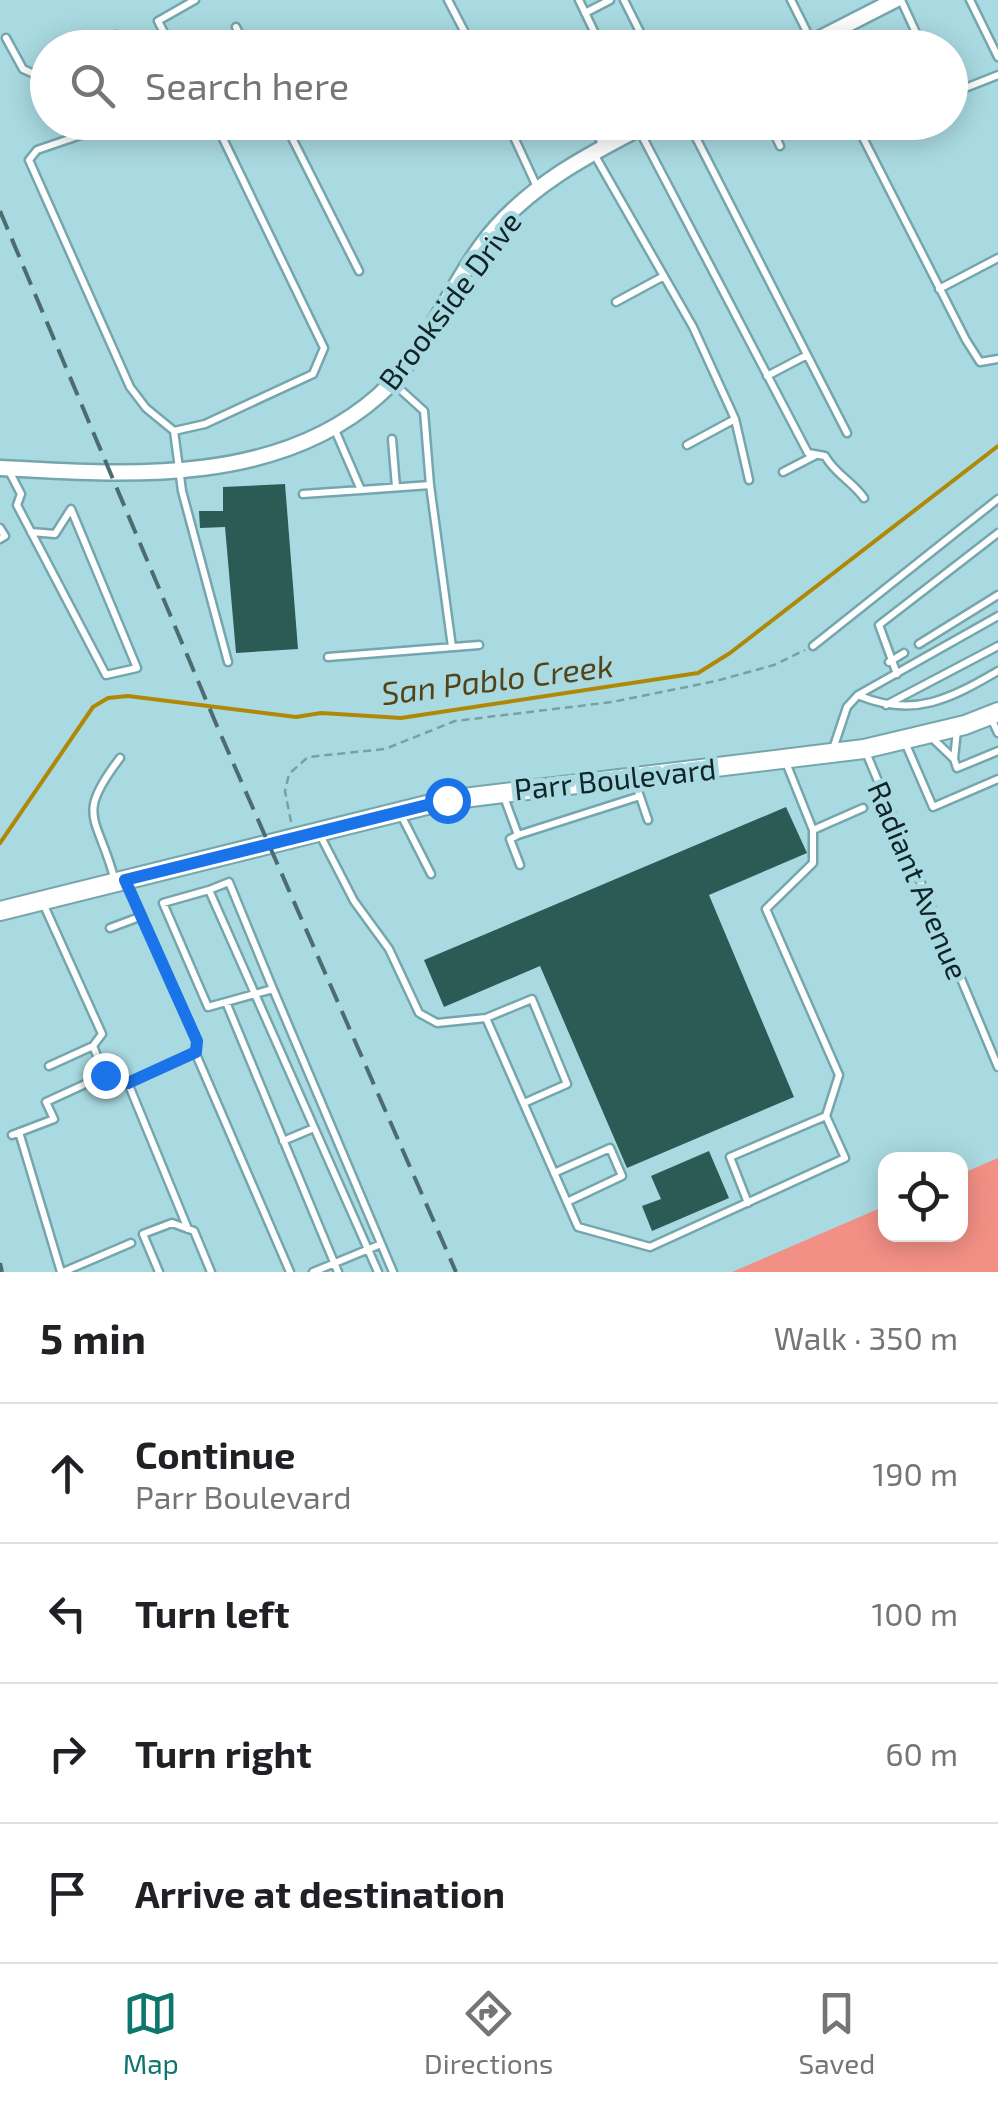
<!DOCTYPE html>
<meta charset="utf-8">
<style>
:root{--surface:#fff;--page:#f6f6f6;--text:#202124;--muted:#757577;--line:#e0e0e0;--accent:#0f766e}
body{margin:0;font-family:"Exo 2",sans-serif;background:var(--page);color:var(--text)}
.controls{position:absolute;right:30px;bottom:30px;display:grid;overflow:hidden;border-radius:20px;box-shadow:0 5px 25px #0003}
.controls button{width:90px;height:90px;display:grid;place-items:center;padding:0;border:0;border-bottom:2px solid var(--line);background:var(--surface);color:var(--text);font:50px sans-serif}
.stop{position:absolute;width:30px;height:30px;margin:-22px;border:8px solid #1a73e8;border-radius:50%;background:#fff}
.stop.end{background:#1a73e8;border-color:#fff;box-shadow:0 2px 10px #0008}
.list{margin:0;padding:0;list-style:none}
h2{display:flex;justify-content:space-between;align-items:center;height:130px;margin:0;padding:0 40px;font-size:42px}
h2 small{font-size:32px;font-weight:400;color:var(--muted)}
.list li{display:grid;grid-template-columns:65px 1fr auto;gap:30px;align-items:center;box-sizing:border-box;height:140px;padding:0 40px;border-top:2px solid var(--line)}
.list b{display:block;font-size:38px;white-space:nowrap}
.list p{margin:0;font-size:32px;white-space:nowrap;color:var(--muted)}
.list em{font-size:32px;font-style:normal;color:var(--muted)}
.icon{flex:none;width:55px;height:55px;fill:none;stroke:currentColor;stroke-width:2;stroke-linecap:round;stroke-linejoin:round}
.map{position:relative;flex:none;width:998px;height:1272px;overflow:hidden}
.search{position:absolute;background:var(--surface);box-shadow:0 5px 25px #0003;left:30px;right:30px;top:30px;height:110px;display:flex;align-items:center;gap:25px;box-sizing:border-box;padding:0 35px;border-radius:55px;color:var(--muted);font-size:38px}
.sheet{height:690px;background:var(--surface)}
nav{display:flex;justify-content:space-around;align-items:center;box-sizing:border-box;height:140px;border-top:2px solid var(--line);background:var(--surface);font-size:28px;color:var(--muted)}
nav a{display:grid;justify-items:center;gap:5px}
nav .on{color:var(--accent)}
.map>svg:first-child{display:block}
.green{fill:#f39085}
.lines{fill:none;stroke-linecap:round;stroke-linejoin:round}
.stream{stroke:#b08807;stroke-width:4}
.building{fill:#2c5b56}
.service-casing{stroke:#76a6ad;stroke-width:11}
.minor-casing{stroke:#76a6ad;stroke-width:19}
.tertiary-casing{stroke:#76a6ad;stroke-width:22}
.path{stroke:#78a0a5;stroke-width:2.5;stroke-dasharray:8 5;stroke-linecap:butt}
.service{stroke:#fff;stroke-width:6}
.minor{stroke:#fff;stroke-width:14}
.tertiary{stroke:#fff;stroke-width:18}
.rail{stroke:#4d6c71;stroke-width:4;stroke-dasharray:20 10;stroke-linecap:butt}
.route{stroke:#1a73e8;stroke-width:12}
.labels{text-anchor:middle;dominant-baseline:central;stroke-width:10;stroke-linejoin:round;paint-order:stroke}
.street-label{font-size:30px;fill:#102427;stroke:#a9dae1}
.water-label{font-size:32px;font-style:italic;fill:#544317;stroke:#a9dae1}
</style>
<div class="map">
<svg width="998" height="1272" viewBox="0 0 998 1272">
<rect width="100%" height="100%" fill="#a9dae1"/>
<path class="green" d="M998 1158V1272H732L885 1206 886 1234H960L961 1174Z"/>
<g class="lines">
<path class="stream" d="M0 843 93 707 108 698 128 696 296 717 321 713 401 718 698 673 730 653 998 446"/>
</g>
<path class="building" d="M285 484 298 649 236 653 225 527 200 528 199 511H223V487Z
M786 807 807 853 709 895 794 1097 627 1168 540 966 444 1007 424 960Z
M709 1151 729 1198 652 1231 642 1206 661 1199 651 1176Z"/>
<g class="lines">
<defs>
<path id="service" d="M448 0 473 48
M579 0 602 48
M624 0 648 48
M791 0 812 42
M901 0 923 48
M970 0 998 57
M585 13 610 0
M236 27 246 48
M6 38 23 69 34 74 48 67
M89 48 115 35 122 48
M172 48 158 21 195 0
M950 55H952
M950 94 998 75
M119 122 37 150 29 160 130 387 146 408 174 431 182 491 228 662
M284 122 359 271
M507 122 537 187
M591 122 603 146
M688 122 847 433
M769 122 780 146
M855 122 966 340 980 362 998 359
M639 130 808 453 825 456C836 475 852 481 864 498
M594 154 693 327 735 419 749 480
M939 289 998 258
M616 302 664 276
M767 376 807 355
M335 430 361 490 430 485 424 411 392 382
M174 431 205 424 313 374 324 348 215 122
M392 439 396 487
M687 445 735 419
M8 469 21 494 17 505 106 675 137 668 71 509 55 534 31 532
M783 472 816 455
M430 485 452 647
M303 494 361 490
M0 528 5 536 0 539
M919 644 998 595
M813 646 998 499
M328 657 479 645
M889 662 904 653
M897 674 879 625 998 533
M860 696C914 718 950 699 998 671
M886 705 998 646
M990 716 998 733
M957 730 954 759 957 768 998 751
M929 735 953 758
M904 740 933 807 998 779
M865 750 998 1067
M832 752 847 707 858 695 998 616
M634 779 648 820
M504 797 518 835 637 797
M400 813 431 874
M813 830 863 808
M320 835 354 901 389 949 419 1013 437 1023 486 1018 578 1227 650 1247 845 1158 826 1116 839 1075 766 909 813 863V830L785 760
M518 835 510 839 520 865
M115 881C98 815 74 818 120 758
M209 890 229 882 273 989 208 1007 163 903 209 890C265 1017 322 1145 378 1272
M42 901 102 1034 93 1046 105 1075
M110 928 142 916
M273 989 393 1272
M226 1002 338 1272
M486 1018 532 999 567 1084 524 1103
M195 1052 290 1272
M49 1066 93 1046
M128 1083 188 1229
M19 1132 61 1272
M12 1135 54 1119 46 1102 105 1075 128 1083 195 1052 197 1041 126 881
M283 1141 314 1128
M554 1173 610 1148 622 1176 567 1202
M748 1203 730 1157 826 1116
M63 1272 131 1243
M159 1272 143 1234 172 1223 194 1231 211 1272
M313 1272 381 1244"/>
<path id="minor" d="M801 48 895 0
M0 468C127 475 276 486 378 396 424 355 446 294 481 246 524 187 589 154 652 122"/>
<path id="tertiary" d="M0 911 447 800 864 749 965 725 998 712"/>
</defs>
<use href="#service" class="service-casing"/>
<use href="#minor" class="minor-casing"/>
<use href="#tertiary" class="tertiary-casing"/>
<path class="path" d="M291 822 285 791 289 774 308 757 385 749 455 721 612 702 716 681 774 665 805 650"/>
<use href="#service" class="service"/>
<use href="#minor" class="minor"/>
<use href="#tertiary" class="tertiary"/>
<path class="rail" d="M0 211 217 726 456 1272
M0 1263 2 1272"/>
</g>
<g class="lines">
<path class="route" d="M105 1075 128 1083 196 1052 197 1041 125 880 447 800"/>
</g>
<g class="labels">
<g class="street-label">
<text transform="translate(449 300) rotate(-53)">Brookside Drive</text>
<text transform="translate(615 778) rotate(-6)">Parr Boulevard</text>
<text transform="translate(919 880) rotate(67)">Radiant Avenue</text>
</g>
<g class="water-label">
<text transform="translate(497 678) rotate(-7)">San Pablo Creek</text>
</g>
</g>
</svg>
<div class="controls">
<button><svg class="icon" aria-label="locate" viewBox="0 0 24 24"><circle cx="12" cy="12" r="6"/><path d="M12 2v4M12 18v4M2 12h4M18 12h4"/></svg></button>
</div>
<div class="stop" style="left:447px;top:800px"></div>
<div class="stop end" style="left:105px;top:1075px"></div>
<div class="search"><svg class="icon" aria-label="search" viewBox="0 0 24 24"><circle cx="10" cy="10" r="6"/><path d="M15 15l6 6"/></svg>Search here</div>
</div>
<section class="sheet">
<h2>5 min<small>Walk · 350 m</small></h2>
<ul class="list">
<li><svg class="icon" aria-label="ahead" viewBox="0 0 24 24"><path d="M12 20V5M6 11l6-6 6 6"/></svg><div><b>Continue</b><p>Parr Boulevard</p></div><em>190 m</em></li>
<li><svg class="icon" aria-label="left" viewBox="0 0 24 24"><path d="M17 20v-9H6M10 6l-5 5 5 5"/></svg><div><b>Turn left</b></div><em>100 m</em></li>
<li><svg class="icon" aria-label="right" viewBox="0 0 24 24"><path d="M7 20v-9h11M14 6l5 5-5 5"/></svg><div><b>Turn right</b></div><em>60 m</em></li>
<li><svg class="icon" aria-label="arrive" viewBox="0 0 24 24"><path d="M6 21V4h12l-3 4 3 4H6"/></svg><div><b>Arrive at destination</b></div></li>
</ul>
</section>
<nav>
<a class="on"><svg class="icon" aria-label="map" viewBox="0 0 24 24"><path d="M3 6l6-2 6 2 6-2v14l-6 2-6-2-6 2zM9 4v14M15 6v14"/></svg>Map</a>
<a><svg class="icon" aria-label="directions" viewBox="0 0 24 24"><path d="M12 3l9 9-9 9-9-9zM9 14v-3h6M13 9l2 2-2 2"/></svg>Directions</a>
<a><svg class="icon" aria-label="saved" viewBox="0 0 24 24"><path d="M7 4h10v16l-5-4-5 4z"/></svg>Saved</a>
</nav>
